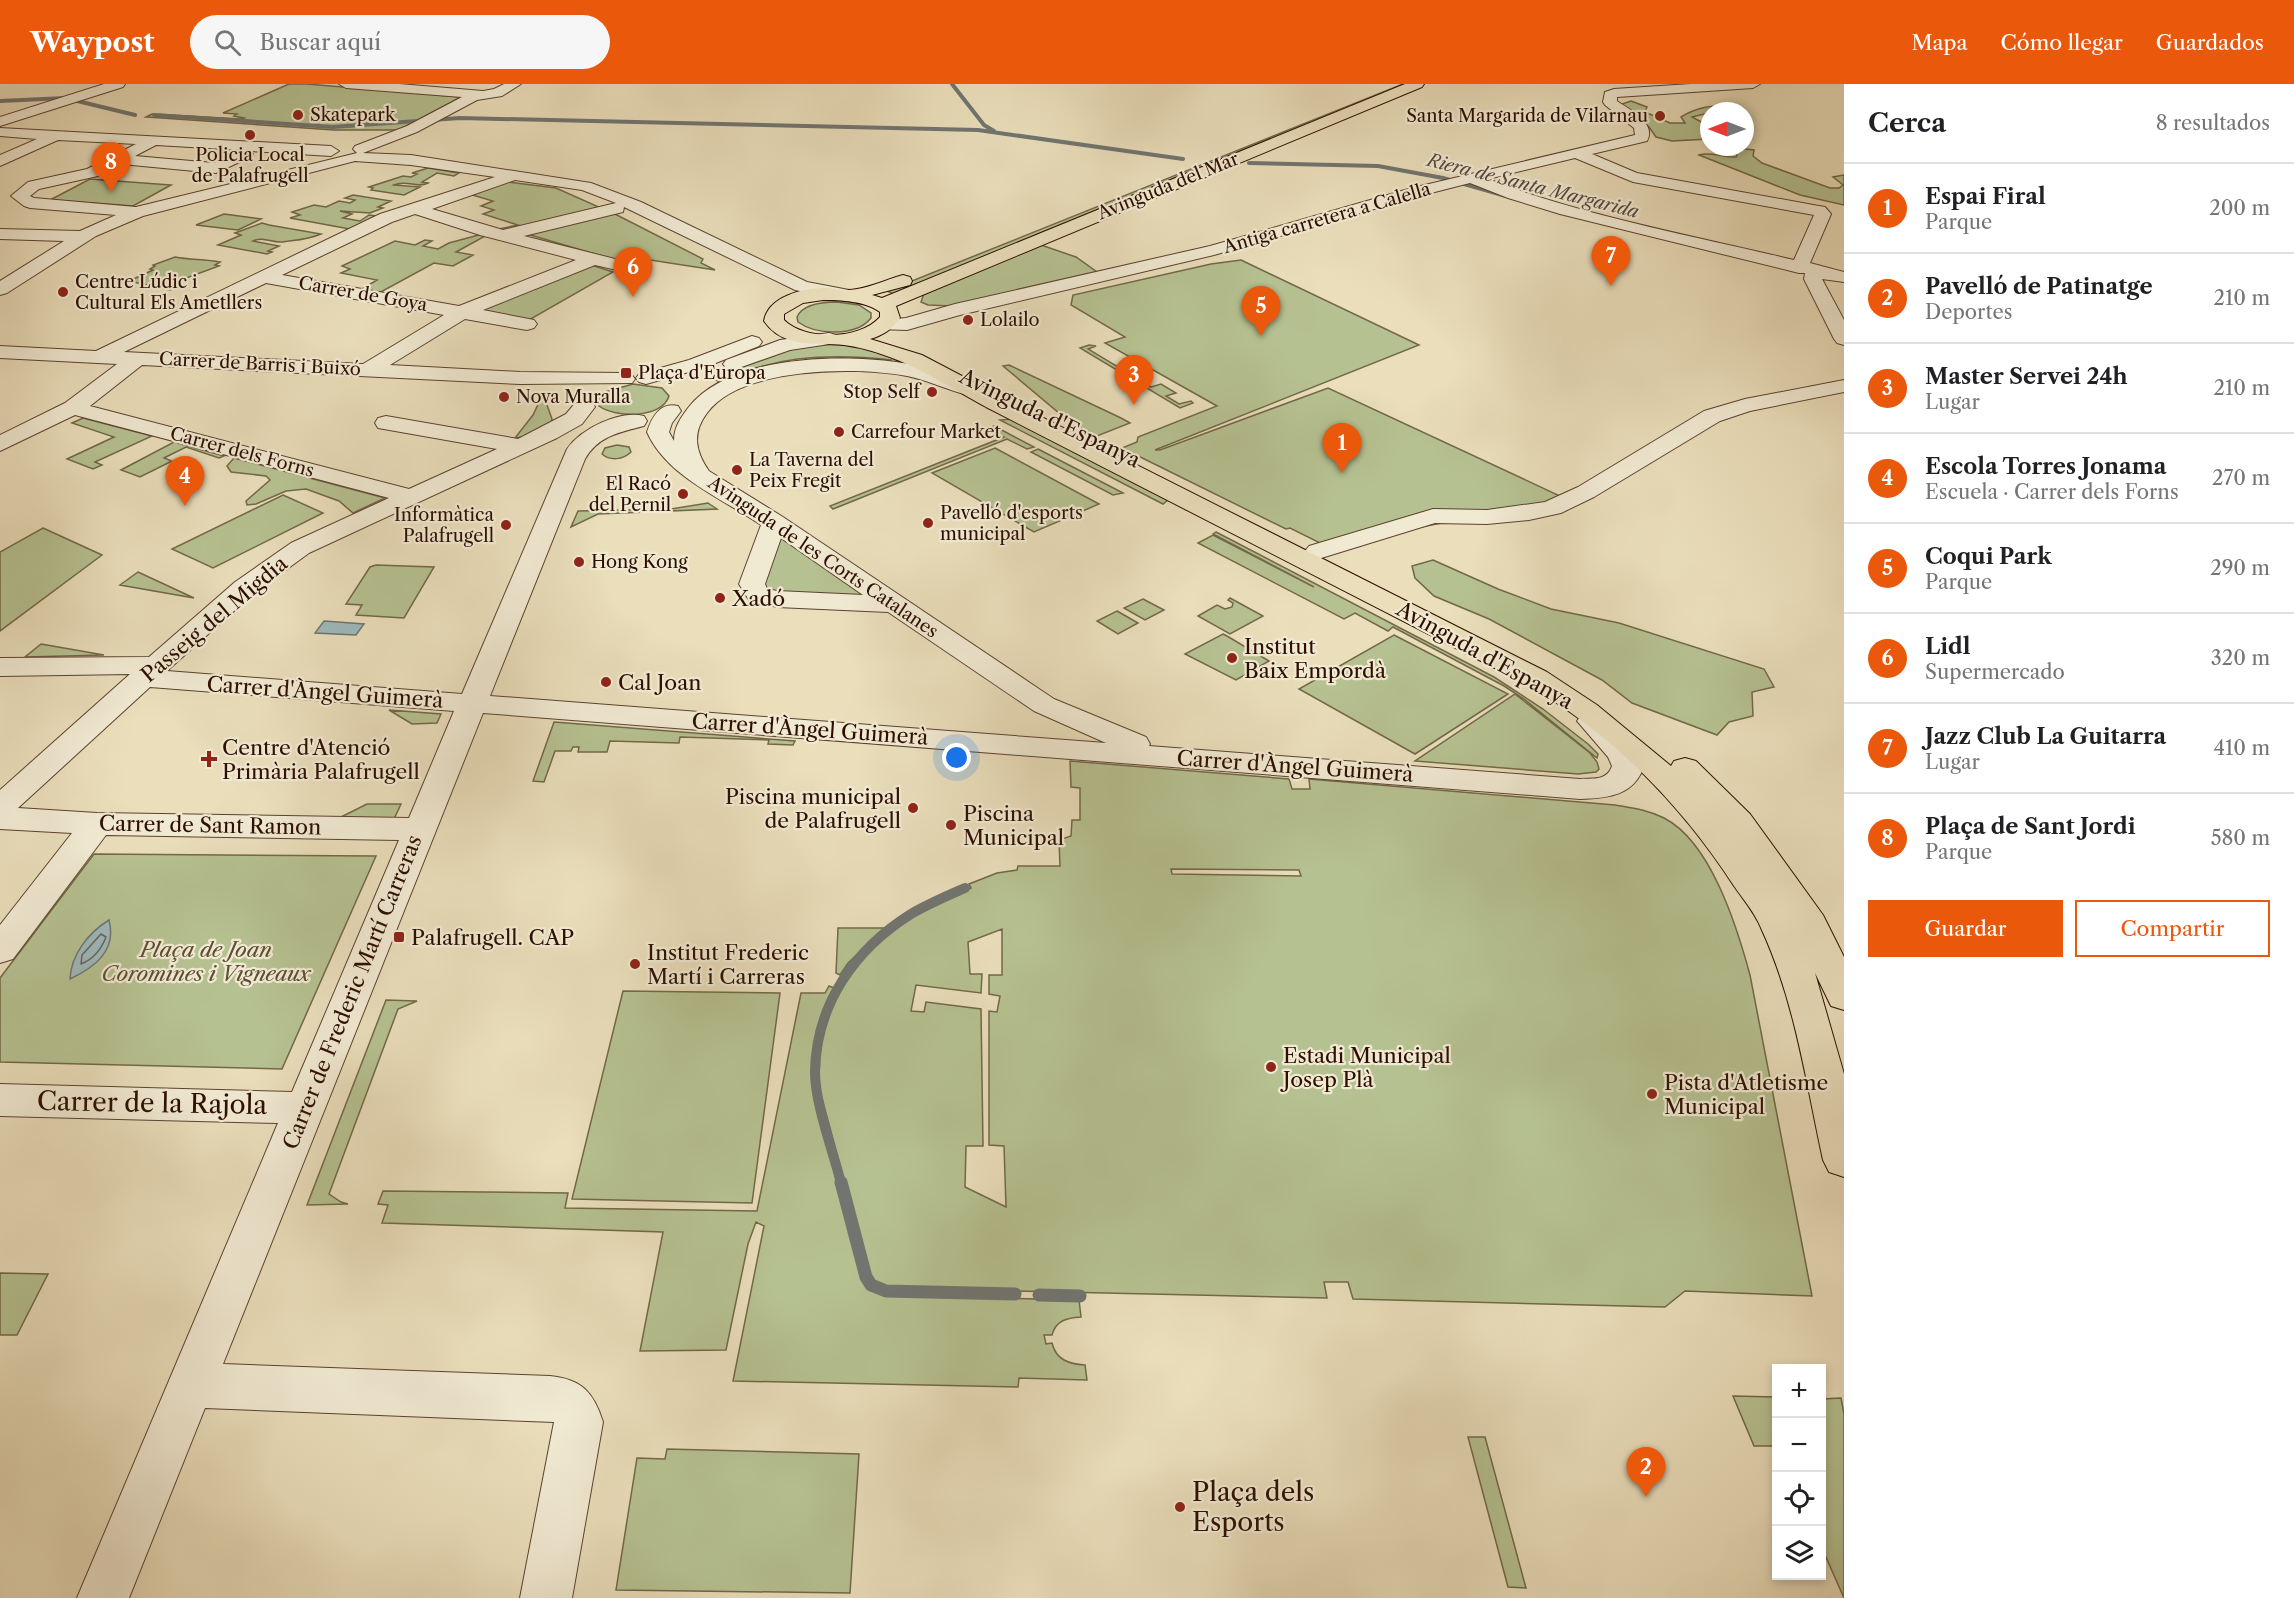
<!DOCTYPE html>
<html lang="es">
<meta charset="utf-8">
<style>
:root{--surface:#fff;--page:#f6f6f6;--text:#202124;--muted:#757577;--line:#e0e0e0;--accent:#ea580c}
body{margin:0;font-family:"Libre Caslon Text",serif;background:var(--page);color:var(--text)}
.controls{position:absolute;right:18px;bottom:18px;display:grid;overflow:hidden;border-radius:0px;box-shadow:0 3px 9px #0003}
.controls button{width:54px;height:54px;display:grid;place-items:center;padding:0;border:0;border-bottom:2px solid var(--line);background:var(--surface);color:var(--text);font:30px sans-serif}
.compass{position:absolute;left:1700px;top:18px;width:54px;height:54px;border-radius:50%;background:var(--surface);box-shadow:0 3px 9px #0003;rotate:270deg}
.you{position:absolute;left:957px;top:674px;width:21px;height:21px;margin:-15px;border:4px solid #fff;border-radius:50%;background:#1a73e8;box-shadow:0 0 0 9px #1a73e833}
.badge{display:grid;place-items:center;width:39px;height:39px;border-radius:50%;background:var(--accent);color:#fff;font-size:20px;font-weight:700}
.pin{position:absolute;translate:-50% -50px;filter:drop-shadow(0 2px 3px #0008)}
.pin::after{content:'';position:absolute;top:32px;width:21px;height:18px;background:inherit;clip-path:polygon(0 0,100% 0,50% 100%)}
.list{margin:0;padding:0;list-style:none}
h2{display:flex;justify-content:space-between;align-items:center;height:78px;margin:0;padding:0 24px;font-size:26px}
h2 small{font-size:20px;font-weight:400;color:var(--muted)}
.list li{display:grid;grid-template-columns:39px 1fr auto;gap:18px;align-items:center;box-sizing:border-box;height:90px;padding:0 24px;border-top:2px solid var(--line)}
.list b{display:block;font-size:22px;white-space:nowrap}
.list p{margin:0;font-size:20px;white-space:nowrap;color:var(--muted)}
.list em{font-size:20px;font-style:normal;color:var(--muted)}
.actions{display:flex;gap:12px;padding:18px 24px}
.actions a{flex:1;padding:14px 0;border:2px solid var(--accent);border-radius:0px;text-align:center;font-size:21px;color:var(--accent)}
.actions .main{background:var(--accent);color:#fff}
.icon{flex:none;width:33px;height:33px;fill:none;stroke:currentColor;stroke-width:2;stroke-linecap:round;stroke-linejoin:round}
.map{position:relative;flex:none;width:1844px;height:1514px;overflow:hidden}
header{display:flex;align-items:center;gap:36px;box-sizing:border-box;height:84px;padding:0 30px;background:var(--accent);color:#fff}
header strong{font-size:28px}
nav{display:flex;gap:33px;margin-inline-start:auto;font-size:21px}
.search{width:420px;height:54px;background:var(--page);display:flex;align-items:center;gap:15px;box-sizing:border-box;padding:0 21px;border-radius:33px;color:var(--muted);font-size:22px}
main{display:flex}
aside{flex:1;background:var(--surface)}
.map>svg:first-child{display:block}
.green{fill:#b6c191;stroke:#726848;stroke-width:1.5;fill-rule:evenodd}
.water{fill:#9eb9bc;stroke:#717571;stroke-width:1.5}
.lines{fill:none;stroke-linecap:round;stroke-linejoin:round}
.shore{stroke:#66645e;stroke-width:1.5}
.stream-far2{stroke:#717571;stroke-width:4}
.stream-far1{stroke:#717571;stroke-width:10}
.stream{stroke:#717571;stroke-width:13}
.minor-casing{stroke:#5c422f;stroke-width:2}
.major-casing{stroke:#2d0e00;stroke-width:2}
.minor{fill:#f1ead3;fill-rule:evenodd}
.major{fill:#eadebb;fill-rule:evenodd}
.poi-dot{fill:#8f2418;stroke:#f1ead3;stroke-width:2}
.labels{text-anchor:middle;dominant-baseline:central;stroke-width:4.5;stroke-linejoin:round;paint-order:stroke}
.far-poi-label{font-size:18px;fill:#2d0e00;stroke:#f1ead3;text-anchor:start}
.far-street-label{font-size:18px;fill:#2d0e00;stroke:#f1ead3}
.far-water-label{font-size:18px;font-style:italic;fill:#554a42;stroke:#f1ead3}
.street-label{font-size:21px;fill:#2d0e00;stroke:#f1ead3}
.poi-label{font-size:21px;fill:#2d0e00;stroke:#f1ead3;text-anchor:start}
.park-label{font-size:21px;font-style:italic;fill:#5d4d33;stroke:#f1ead3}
.near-street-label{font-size:26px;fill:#2d0e00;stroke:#f1ead3}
.near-poi-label{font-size:26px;fill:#2d0e00;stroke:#f1ead3;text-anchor:start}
</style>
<header>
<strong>Waypost</strong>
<div class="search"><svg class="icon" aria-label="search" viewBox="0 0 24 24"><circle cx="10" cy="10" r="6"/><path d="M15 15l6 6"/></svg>Buscar aquí</div>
<nav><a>Mapa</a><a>Cómo llegar</a><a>Guardados</a></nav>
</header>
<main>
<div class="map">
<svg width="1844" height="1514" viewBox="0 0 1844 1514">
<rect width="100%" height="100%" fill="#eadebb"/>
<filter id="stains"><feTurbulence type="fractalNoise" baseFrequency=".00333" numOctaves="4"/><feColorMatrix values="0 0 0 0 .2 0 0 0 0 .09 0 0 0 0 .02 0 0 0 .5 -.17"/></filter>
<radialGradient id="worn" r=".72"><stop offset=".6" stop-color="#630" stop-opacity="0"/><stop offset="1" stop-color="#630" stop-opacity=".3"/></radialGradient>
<path class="green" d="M289 0H307L461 13 399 46H334L146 33 152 30 241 35 244 34 234 32 237 30 223 29Z
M1403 0H1412L894 210 887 207Z
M1631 17 1647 23 1645 28 1670 39H1685L1681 33C1692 26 1714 18 1725 25L1692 33 1709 42V55L1672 57 1656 53 1649 43 1619 21Z
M1729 63 1754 66 1753 72 1762 79 1830 104H1839L1843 101 1833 93 1844 91V121L1800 111 1699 71C1710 67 1723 74 1736 73L1737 71Z
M428 84 459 89 454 92 437 89 422 98 428 99C417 105 407 95 394 101L420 103 404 111 371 106 373 104 369 103 403 92 411 93 417 90 412 89Z
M90 95 171 101 133 122 50 116Z
M508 98 556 104 601 124 510 148 494 146 518 141 483 130 494 126 481 122 493 117 469 110Z
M353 111 391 117 378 123 383 124 370 129 340 127 352 130 343 134 360 137 369 131 384 133 355 146 290 134 300 131 292 128 314 121 326 123 339 117 350 119 355 116 345 114Z
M613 129 703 175 701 179 715 186 644 175 629 180 527 150Z
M224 130 261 135 238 146 196 141Z
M262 139 269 141 321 150C307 156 296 156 282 158 271 159 264 152 253 157L279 162 268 167 272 168 267 170 218 161 241 151 235 149Z
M486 149 489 150 456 168 473 171 453 182 434 179 379 209 360 206 377 196 341 189 350 185 342 182 395 157 415 161 425 156 432 157 423 162 438 165 449 159Z
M1041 161 1076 173 1097 188 952 222 928 221 921 218 924 209Z
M175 173C191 176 204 175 220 178L215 181 219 182 170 200 178 203 170 206 129 197 153 186 150 185 155 182 153 181Z
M1241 176 1419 261 1155 366H1160L1328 304 1560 412 1552 417 1326 462 1290 444 1286 445 1122 364 1137 358 1138 353 1217 322 1105 259 1125 253 1071 221 1073 211 1211 180Z
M588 180 613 188 529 236 477 227Z
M837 218 859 221 871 229V234C856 253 816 251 798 238L797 233C803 219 824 218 837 218Z
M833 260 857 261 902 277 897 281 889 280 891 276C837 270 771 270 723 299L715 296 719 292 775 269 808 262Z
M1089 261 1096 262 1088 265 1151 303 1161 300 1176 309 1166 312 1179 320 1191 317 1193 319 1180 324 1080 264Z
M1009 281 1121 334 1130 339 1097 352 1071 339 1003 282Z
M633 300 662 304 669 312C662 335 615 334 599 322L598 317 605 308Z
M550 310 547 321 552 335 551 339 522 353 515 354 533 331 541 314Z
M83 334 152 352 95 378 102 381 93 385 67 375 114 353 72 339Z
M1013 335 1168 416 1163 420 1000 336Z
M994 342 1034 363 1027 365 1007 355 833 425 830 422 1004 353 989 344Z
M174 358 224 372 219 374 186 363 164 374 172 377 140 393 121 386Z
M617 361 629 363 631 368C623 376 610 377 602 370L605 364Z
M995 364 1099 420 1034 448 932 389Z
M1038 365 1123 409 1113 411 1031 368Z
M234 374 385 414 353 429 339 417 306 405 286 407 256 420 247 421 246 417 270 396 266 392 231 388 227 382Z
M283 411 323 429 213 484 172 465Z
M708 419 717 425 598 430 571 443 578 427 671 425Z
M43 444 102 471 0 547V468Z
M776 446 881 517 775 512 757 500Z
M1216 448 1494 593 1543 625 1588 660 1598 670 1597 674 1524 615 1504 602 1393 543 1388 547 1355 529 1344 535 1198 459 1213 451 1314 503 1213 450Z
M1433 476 1498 505 1551 525 1619 539 1764 585 1774 603 1752 608 1753 632 1729 638 1717 651 1632 619 1602 596 1489 535 1434 512 1415 494 1412 482Z
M376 481 434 483 404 534 356 531 362 521 346 520 370 483Z
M138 488 194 514 120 501Z
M1230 514 1263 532 1230 550 1198 532 1217 521 1225 525 1232 523 1233 519 1228 516Z
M1143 515 1164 526 1145 536 1124 524Z
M1117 527 1138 539 1118 550 1097 537Z
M1223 550 1227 552 1269 577 1236 596 1185 570Z
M1394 551 1508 610 1415 670 1299 605Z
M41 560 104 571 25 573Z
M1515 610 1590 669 1597 678 1599 685 1596 688 1578 690 1415 677Z
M389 626 441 630 437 639 412 640Z
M554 638 795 657 793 661 768 660 769 656 680 653 679 659 610 657 607 668H578L579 663H573L571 667H555L544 698 533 697Z
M1070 677 1289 695 1292 705H1310L1309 695 1615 721C1632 724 1648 726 1664 734 1711 758 1737 843 1750 891L1812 1212 1685 1207 1665 1223 1353 1215 1348 1198H1324L1327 1214 890 1204 881 1203 871 1196 820 1007C813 933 850 870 914 832 932 821 952 813 971 804L969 800 997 789 1017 786 1018 782H1060L1059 756 1071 752 1072 736H1080V704L1071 703ZM1171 785 1299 786 1301 792 1172 790ZM1002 845V891H989V910L1000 912 997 928 989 927V1061L1004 1062 1006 1123 965 1103 966 1062H983L981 925 926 918 924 928 911 927 916 901 981 909 982 890H970L968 858Z
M367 720H401L394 735 339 734Z
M94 770 376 772 282 985 0 978V894Z
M838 844H885L848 879 840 891 836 889Z
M829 902 834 904C817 937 810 972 814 1009L862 1196 873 1207 883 1211 1079 1216 1081 1233C1067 1234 1056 1236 1052 1251H1044L1046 1260 1052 1259C1056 1276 1069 1280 1085 1281L1087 1296 1019 1294 1018 1303 733 1297 764 1142 756 1138 748 1160 726 1266 640 1267 663 1148 382 1139 388 1121 378 1120 383 1107 568 1109 565 1124 757 1127 801 909H825Z
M623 907 780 909 752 1119 572 1115Z
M386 916 417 917 398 925 329 1110 341 1118 348 1120 307 1121Z
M0 1189 48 1190 17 1251H0Z
M1733 1312 1776 1313V1362H1754Z
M1841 1314 1844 1330V1514L1822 1464V1315Z
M1468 1353H1485L1526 1504 1508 1503Z
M667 1365 859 1370 850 1509 616 1506 637 1374 665 1375Z"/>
<path class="water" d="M324 537 364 540 356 551 315 549Z
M109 836C117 867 95 883 70 895 71 871 88 849 109 836Z"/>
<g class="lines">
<path class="shore" d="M101 850 106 853C101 866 94 875 81 880L82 871Z"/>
<path class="stream-far2" d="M952 0 984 41 994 47
M0 17 65 14 135 31
M154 31 333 43 460 34 978 46 1183 75
M1249 79 1378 82 1443 94 1506 112"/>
<path class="stream-far1" d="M841 1099C833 1067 815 1020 815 988 816 920 855 865 911 830 928 820 947 812 965 804"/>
<path class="stream" d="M841 1098 866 1193 871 1201 886 1207 1015 1210
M1039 1211 1080 1212"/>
<defs>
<path id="minor" d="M104 0H125L123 3 0 42V33Z
M339 0H399L483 7 494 5 504 0H521L502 12 477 16 417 48 363 69 411 71 591 99 641 118 807 198 849 206 851 210 849 214 842 216 795 206 624 123 623 128 524 152 627 178 630 182 627 186 621 187 595 181 483 226 534 236 537 240 534 244 527 246 465 235 390 281 520 288 625 289 632 291 635 295 632 299 520 300 142 281 90 322 409 405 497 365 378 344 375 339 378 334 386 332 518 355 566 330 576 318 584 316 592 318 595 323 582 340 557 354 309 469 253 510 167 587 462 610 567 365C581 345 619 326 644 332L647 337 644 342C620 348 598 352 585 375L490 612 1106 659 1034 627 888 528 777 523 749 516 739 500 761 441C722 414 667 393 647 348 652 333 660 318 678 322L681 327 672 339 669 348 674 357C674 343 680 335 688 324 728 272 836 270 896 278 923 281 950 291 976 300L979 305 976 310 968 311C947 306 928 296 907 292 856 282 740 283 707 329 692 349 695 367 709 387L783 433 1054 615 1146 653 1150 660 1149 662 1580 695C1593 694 1607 697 1612 682L1608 673 1577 637 1581 631C1588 629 1594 627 1600 630 1615 636 1636 668 1644 682 1634 712 1608 714 1580 715L483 629 223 1280 550 1292C582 1295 594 1309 603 1338L572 1514H520L554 1338 205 1324 129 1514H77L278 1039 0 1032V1000L292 1008 399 756 106 751 13 875 0 879V841L72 749 0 745V706L130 590 0 592V574L149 573 235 498 291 459 389 414 75 331 0 367V351L65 319 117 280 0 274V262L96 267 380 130 495 93 411 81 355 77 143 132 96 152 7 209 0 211V197L64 157 0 155V145L80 147 116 131 30 124 24 122 11 112 28 98 87 85 136 60 58 56 0 82V71L37 55 0 52V44L331 62 339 67 331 72 250 67 253 70 250 73 216 89 121 80 98 92 39 105 30 112 34 114 136 123 357 69 353 65 355 62 407 42 462 13 346 4ZM156 61 242 66 214 79 135 72ZM515 96 582 106 616 119 503 146 432 125ZM415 130 480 151 576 176 459 222 282 191 392 138ZM266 199 444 231 363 280 124 268ZM781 454 863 511 777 507 767 505 765 500ZM150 603 454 627 409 734 97 729 18 724Z
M1691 0H1760L1753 4 1617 13V17C1630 26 1657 39 1647 57L1592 70 1637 89 1819 122 1825 123 1831 130 1810 179 1844 188V198L1822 195 1844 236V261L1837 259 1834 255 1804 195 1805 189H1799L1560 130 1508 114 1470 99 1423 111 1214 171 960 231 907 246 877 245 874 241 877 237 906 234 955 220 1210 162 1412 104 1635 51 1634 44 1605 21 1603 18 1605 8 1614 5ZM1575 74 1633 98 1814 131 1794 176C1694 152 1583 132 1488 95Z
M829 249 836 251 839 255 836 259 790 266 733 286 726 284 723 280 726 276 780 256Z
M752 252 759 254 762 258 759 262 703 284 646 300 639 298 636 294 639 290 689 276Z
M1844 296V308L1750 327 1720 337 1594 413 1561 429 1529 436 1487 440 1435 439 1318 475 1309 472 1305 467 1309 462 1433 425 1487 426 1545 418 1578 403 1704 327 1745 315Z"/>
<path id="major" d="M1405 0H1424L1422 3 896 222 900 234C892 245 884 251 870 255L922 271 1002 313 1547 588 1597 621 1671 682 1674 677 1685 674 1696 677 1750 730 1823 831 1844 873V926L1831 922 1815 889 1844 990V1093L1829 1088 1823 1076C1806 998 1795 917 1761 844 1755 829 1743 815 1734 802 1681 720 1607 644 1520 597L986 323C941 298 896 268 844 261 815 258 783 265 764 237 768 212 804 204 825 204 833 204 841 207 849 206 867 205 885 196 903 191L910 193 912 197 910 201 872 211 882 214ZM823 216C841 216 865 217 880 228V233C860 256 805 257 784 236V230L803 219Z"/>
</defs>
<use href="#minor" class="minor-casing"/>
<use href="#major" class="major-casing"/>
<use href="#minor" class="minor"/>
<use href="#major" class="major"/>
</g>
<g class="poi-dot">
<circle cx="298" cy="31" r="6"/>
<circle cx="1660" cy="32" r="6"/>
<circle cx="250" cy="51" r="6"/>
<circle cx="63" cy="208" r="6"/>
<circle cx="968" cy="236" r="6"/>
<rect x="620" y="283" width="12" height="12" rx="3"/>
<circle cx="932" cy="308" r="6"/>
<circle cx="504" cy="313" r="6"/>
<circle cx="839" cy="348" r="6"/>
<circle cx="737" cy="386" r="6"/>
<circle cx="683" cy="410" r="6"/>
<circle cx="928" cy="439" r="6"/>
<circle cx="506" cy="441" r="6"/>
<circle cx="579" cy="478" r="6"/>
<circle cx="720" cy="514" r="6"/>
<circle cx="1232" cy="574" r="6"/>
<circle cx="606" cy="598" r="6"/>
<path d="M206 666h6v6h6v6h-6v6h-6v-6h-6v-6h6z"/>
<circle cx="913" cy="724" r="6"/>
<circle cx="951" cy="741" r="6"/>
<rect x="393" y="847" width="12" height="12" rx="3"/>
<circle cx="635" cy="880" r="6"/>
<circle cx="1271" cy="983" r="6"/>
<circle cx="1652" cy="1010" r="6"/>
<circle cx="1180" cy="1423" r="6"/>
</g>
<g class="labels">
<g class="far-poi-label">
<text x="310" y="31">Skatepark</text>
<text x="1648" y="32" text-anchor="end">Santa Margarida de Vilarnau</text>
<text x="250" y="71" text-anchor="middle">Policia Local<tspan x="250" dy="21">de Palafrugell</tspan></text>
<text x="75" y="198">Centre Lúdic i<tspan x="75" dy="21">Cultural Els Ametllers</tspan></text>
<text x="980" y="236">Lolailo</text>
<text x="638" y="289">Plaça d'Europa</text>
<text x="920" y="308" text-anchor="end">Stop Self</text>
<text x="516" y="313">Nova Muralla</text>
<text x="851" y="348">Carrefour Market</text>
<text x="749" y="376">La Taverna del<tspan x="749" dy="21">Peix Fregit</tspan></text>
<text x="671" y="400" text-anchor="end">El Racó<tspan x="671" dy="21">del Pernil</tspan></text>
<text x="940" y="429">Pavelló d'esports<tspan x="940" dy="21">municipal</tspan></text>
<text x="494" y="431" text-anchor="end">Informàtica<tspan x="494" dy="21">Palafrugell</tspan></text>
<text x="591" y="478">Hong Kong</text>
</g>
<g class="far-street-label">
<text transform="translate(1168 102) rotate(-22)">Avinguda del Mar</text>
<text transform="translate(1327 134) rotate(-16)">Antiga carretera a Calella</text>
<text transform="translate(363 210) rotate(10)">Carrer de Goya</text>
<text transform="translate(260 280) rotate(3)">Carrer de Barris i Buixó</text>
<text transform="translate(242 368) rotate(15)">Carrer dels Forns</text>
<text transform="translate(823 473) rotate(34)">Avinguda de les Corts Catalanes</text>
</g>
<g class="far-water-label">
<text transform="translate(1533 102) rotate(14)">Riera de Santa Margarida</text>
</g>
<g class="street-label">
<text transform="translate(1050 334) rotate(26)">Avinguda d'Espanya</text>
<text transform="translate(214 535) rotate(-40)">Passeig del Migdia</text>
<text transform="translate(1485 571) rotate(29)">Avinguda d'Espanya</text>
<text transform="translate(325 608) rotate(4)">Carrer d'Àngel Guimerà</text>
<text transform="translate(810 645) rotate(4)">Carrer d'Àngel Guimerà</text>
<text transform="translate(1295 682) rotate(4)">Carrer d'Àngel Guimerà</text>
<text transform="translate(210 741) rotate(1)">Carrer de Sant Ramon</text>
<text transform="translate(352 908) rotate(-68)">Carrer de Frederic Martí Carreras</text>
</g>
<g class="poi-label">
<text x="732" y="514">Xadó</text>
<text x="1244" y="562">Institut<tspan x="1244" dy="24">Baix Empordà</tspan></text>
<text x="618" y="598">Cal Joan</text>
<text x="222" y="663">Centre d'Atenció<tspan x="222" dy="24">Primària Palafrugell</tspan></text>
<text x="901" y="712" text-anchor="end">Piscina municipal<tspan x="901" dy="24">de Palafrugell</tspan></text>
<text x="963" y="729">Piscina<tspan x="963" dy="24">Municipal</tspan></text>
<text x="411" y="853">Palafrugell. CAP</text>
<text x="647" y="868">Institut Frederic<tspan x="647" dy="24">Martí i Carreras</tspan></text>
<text x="1283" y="971">Estadi Municipal<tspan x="1283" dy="24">Josep Plà</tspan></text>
<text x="1664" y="998">Pista d'Atletisme<tspan x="1664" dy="24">Municipal</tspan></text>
</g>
<g class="park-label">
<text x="206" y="865">Plaça de Joan<tspan x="206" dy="24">Coromines i Vigneaux</tspan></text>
</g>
<g class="near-street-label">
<text transform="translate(152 1019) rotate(1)">Carrer de la Rajola</text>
</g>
<g class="near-poi-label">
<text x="1192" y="1408">Plaça dels<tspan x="1192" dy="30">Esports</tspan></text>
</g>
</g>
<rect width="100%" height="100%" filter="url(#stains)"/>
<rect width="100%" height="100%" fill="url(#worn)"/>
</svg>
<div class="controls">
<button>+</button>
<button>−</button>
<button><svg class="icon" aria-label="locate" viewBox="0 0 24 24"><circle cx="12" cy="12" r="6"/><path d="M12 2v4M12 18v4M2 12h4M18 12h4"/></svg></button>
<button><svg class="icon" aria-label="layers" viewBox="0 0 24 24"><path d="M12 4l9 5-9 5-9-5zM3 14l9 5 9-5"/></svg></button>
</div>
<svg class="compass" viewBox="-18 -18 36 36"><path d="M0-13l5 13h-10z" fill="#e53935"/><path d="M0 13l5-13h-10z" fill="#757577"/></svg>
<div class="you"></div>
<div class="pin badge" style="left:1342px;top:389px">1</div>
<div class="pin badge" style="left:1646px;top:1413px">2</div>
<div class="pin badge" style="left:1134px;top:321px">3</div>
<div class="pin badge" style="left:185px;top:422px">4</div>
<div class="pin badge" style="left:1261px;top:252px">5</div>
<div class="pin badge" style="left:633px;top:213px">6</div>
<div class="pin badge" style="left:1611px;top:202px">7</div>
<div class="pin badge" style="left:111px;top:108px">8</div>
</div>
<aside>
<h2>Cerca<small>8 resultados</small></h2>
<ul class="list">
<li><span class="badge">1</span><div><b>Espai Firal</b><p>Parque</p></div><em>200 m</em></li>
<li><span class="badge">2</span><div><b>Pavelló de Patinatge</b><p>Deportes</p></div><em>210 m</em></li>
<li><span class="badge">3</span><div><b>Master Servei 24h</b><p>Lugar</p></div><em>210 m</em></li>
<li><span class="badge">4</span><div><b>Escola Torres Jonama</b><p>Escuela · Carrer dels Forns</p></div><em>270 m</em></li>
<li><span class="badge">5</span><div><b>Coqui Park</b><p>Parque</p></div><em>290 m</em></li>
<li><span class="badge">6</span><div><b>Lidl</b><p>Supermercado</p></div><em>320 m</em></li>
<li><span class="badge">7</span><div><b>Jazz Club La Guitarra</b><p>Lugar</p></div><em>410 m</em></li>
<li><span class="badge">8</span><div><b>Plaça de Sant Jordi</b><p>Parque</p></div><em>580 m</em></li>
</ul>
<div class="actions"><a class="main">Guardar</a><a>Compartir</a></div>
</aside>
</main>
